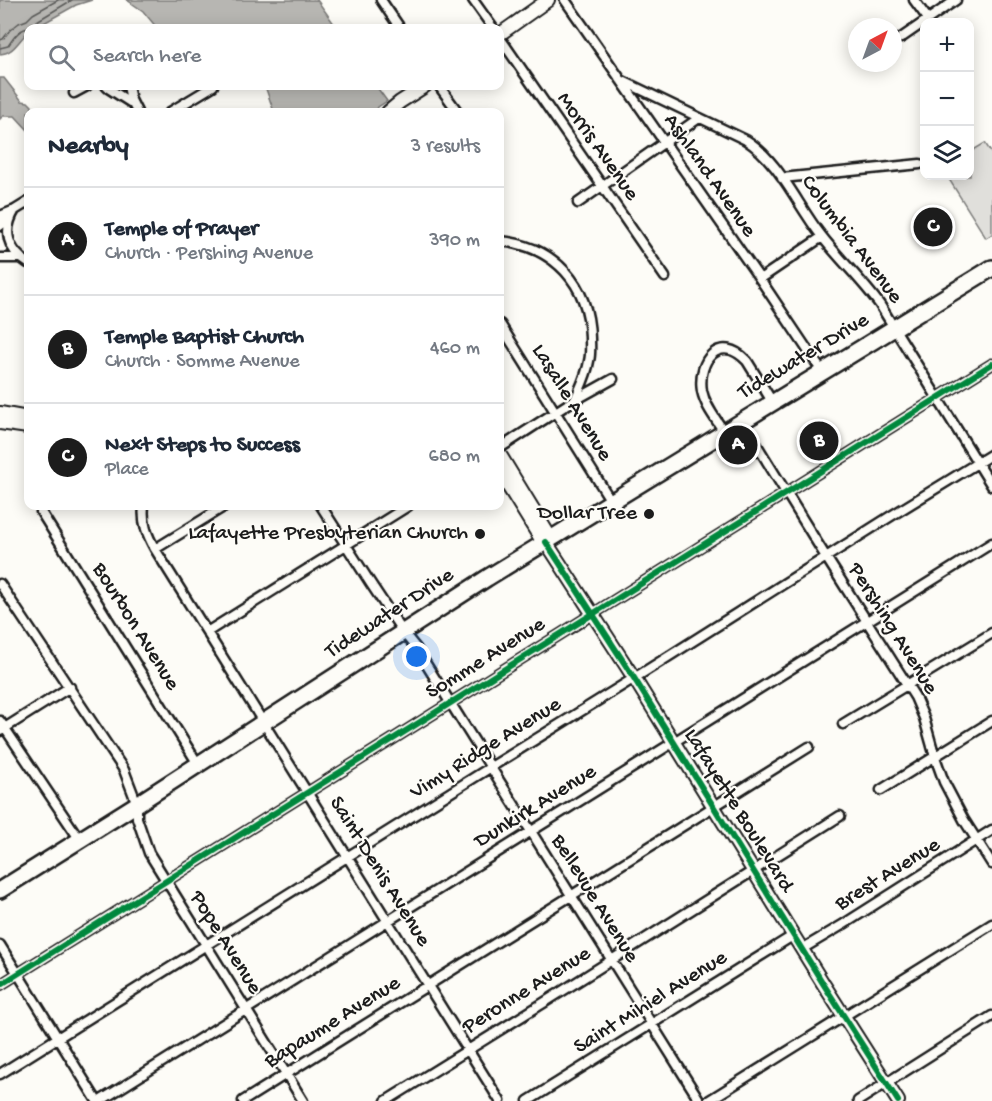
<!DOCTYPE html>
<meta charset="utf-8">
<style>
:root{--surface:#fff;--page:#f6f6f7;--text:#1f2937;--muted:#747a83;--line:#e0e1e3;--accent:#1c1c1c}
body{margin:0;font-family:"Gochi Hand",sans-serif;background:var(--page);color:var(--text)}
.controls{position:absolute;right:18px;top:18px;display:grid;overflow:hidden;border-radius:12px;box-shadow:0 3px 15px #0003}
.controls button{width:54px;height:54px;display:grid;place-items:center;padding:0;border:0;border-bottom:2px solid var(--line);background:var(--surface);color:var(--text);font:30px sans-serif}
.compass{position:absolute;left:848px;top:18px;width:54px;height:54px;border-radius:50%;background:var(--surface);box-shadow:0 3px 15px #0003;rotate:41deg}
.you{position:absolute;left:417px;top:657px;width:21px;height:21px;margin:-15px;border:4px solid #fff;border-radius:50%;background:#1a73e8;box-shadow:0 0 0 9px #1a73e833}
.badge{display:grid;place-items:center;width:39px;height:39px;border-radius:50%;background:var(--accent);color:#fff;font-size:20px;font-weight:700}
.pin{position:absolute;translate:-50% -50%;border:3px solid #fff;box-shadow:0 2px 6px #0006}
.list{margin:0;padding:0;list-style:none}
h2{display:flex;justify-content:space-between;align-items:center;height:78px;margin:0;padding:0 24px;font-size:26px}
h2 small{font-size:20px;font-weight:400;color:var(--muted)}
.list li{display:grid;grid-template-columns:39px 1fr auto;gap:18px;align-items:center;box-sizing:border-box;height:108px;padding:0 24px;border-top:2px solid var(--line)}
.list b{display:block;font-size:22px;white-space:nowrap}
.list p{margin:0;font-size:20px;white-space:nowrap;color:var(--muted)}
.list em{font-size:20px;font-style:normal;color:var(--muted)}
.icon{flex:none;width:33px;height:33px;fill:none;stroke:currentColor;stroke-width:2;stroke-linecap:round;stroke-linejoin:round}
.map{position:relative;flex:none;width:992px;height:1101px;overflow:hidden}
.search{position:absolute;background:var(--surface);box-shadow:0 3px 15px #0003;left:24px;top:24px;width:480px;height:66px;display:flex;align-items:center;gap:15px;box-sizing:border-box;padding:0 21px;border-radius:12px;color:var(--muted);font-size:22px}
.panel{position:absolute;background:var(--surface);box-shadow:0 3px 15px #0003;left:24px;top:108px;width:480px;height:402px;border-radius:12px}
.map>svg:first-child{display:block}
.green{fill:#e0dfdb;stroke:#7e7e7c;stroke-width:1.5}
.water{fill:#b7b6b2;stroke:#797876;stroke-width:1.5}
.lines{fill:none;stroke-linecap:round;stroke-linejoin:round}
.shore{stroke:#5a5a58;stroke-width:1.5}
.street-casing{stroke:#1c1c1c;stroke-width:13}
.secondary-casing{stroke:#1c1c1c;stroke-width:16}
.primary-casing{stroke:#1c1c1c;stroke-width:16}
.highway-casing{stroke:#1c1c1c;stroke-width:20}
.street{stroke:#fdfcf7;stroke-width:8}
.secondary{stroke:#fdfcf7;stroke-width:12}
.primary{stroke:#fdfcf7;stroke-width:12}
.highway{stroke:#fdfcf7;stroke-width:15}
.cycleway-casing{stroke:#fdfcf7;stroke-width:10}
.cycleway{stroke:#00873e;stroke-width:6}
.poi-dot{fill:#1c1c1c;stroke:#fdfcf7;stroke-width:2}
.labels{text-anchor:middle;dominant-baseline:central;stroke-width:4.5;stroke-linejoin:round;paint-order:stroke}
.street-label{font-size:22px;fill:#1c1c1c;stroke:#fdfcf7}
.poi-label{font-size:22px;fill:#1c1c1c;stroke:#fdfcf7;text-anchor:end}
</style>
<div class="map">
<svg width="992" height="1101" viewBox="0 0 992 1101">
<rect width="100%" height="100%" fill="#fdfcf7"/>
<filter id="ink" filterUnits="userSpaceOnUse"><feTurbulence type="fractalNoise" baseFrequency=".0167" numOctaves="2"/><feDisplacementMap in="SourceGraphic" scale="12" xChannelSelector="R" yChannelSelector="G"/><feConvolveMatrix kernelMatrix="1 2 1 2 8 2 1 2 1" color-interpolation-filters="sRGB"/></filter>
<g filter="url(#ink)">
<path class="green" d="M985 143 992 154V234L986 238 947 176H970V152Z"/>
<path class="water" d="M0 0H92L76 5 35 28H28V32C18 41 14 53 0 54Z
M127 0H317L337 28H157L143 11Z
M0 78H4L22 101 28 102 32 106 31 112H28V130L15 116H3L0 119Z
M265 86H376L387 101 378 107 376 112H274Z"/>
<g class="lines">
<path class="shore" d="M0 40 3 39 10 30 19 23 27 20 33 14 58 0
M0 48 8 46C14 37 20 27 32 28L37 21 72 0"/>
<defs>
<path id="street" d="M381 0 400 28
M473 0 493 28
M565 0 760 279 823 373
M914 0 928 19
M500 38 665 277
M901 38 956 0
M621 80 746 140C778 160 797 204 820 234 839 259 862 280 880 305L992 486
M106 86 108 88 133 104
M128 86 131 100 137 112
M439 86 458 112
M74 93 87 86
M170 112 213 86
M782 178 920 164
M578 203 699 118
M15 210C2 231 8 250 28 263
M0 216 15 210 28 202
M0 226 11 215
M500 241C554 246 589 284 590 338 590 346 591 354 589 361 587 375 580 388 575 400
M0 258H21
M760 279 822 237
M500 324 611 501
M742 421 826 557 915 697 924 718 935 757 944 782 964 820 992 864
M724 432C716 419 705 406 702 391 697 360 720 333 747 361L773 403
M500 448 568 404 613 379
M43 506 41 512 198 764
M144 506C142 522 147 535 155 549L500 1101
M321 506 371 584 403 632 416 648 700 1101
M155 549 225 506
M0 584 124 770 137 804V818L149 853 303 1101
M207 632 408 506
M0 721 80 840
M843 724 992 633
M0 731 70 687
M881 790 992 721
M0 945 97 1101
M802 949 844 924 992 830
M0 985 992 364
M0 1074 491 767 644 672 891 516 992 454
M100 1101 992 543
M243 1101 809 747
M386 1101 545 1002 840 816
M528 1101 794 935
M708 1101 992 924
M858 1101 992 1016"/>
<path id="secondary" d="M500 34 548 0
M388 112 400 102 425 86"/>
<path id="primary" d="M0 413 28 418
M0 423 28 427
M500 455 547 532 546 542
M500 473 539 536 546 542 634 678 824 985 898 1101"/>
<path id="highway" d="M0 890 137 804 487 578 992 268"/>
</defs>
<use href="#street" class="street-casing"/>
<use href="#secondary" class="secondary-casing"/>
<use href="#primary" class="primary-casing"/>
<use href="#highway" class="highway-casing"/>
<use href="#street" class="street"/>
<use href="#secondary" class="secondary"/>
<use href="#primary" class="primary"/>
<use href="#highway" class="highway"/>
<defs>
<path id="cycleway" d="M546 542 634 678 824 985 898 1101
M0 985 992 364"/>
</defs>
<use href="#cycleway" class="cycleway-casing"/>
<use href="#cycleway" class="cycleway"/>
</g>
</g>
<g class="poi-dot">
<circle cx="649" cy="514" r="6"/>
<circle cx="480" cy="534" r="6"/>
</g>
<g class="labels">
<g class="street-label">
<text transform="translate(597 147) rotate(55)">Morris Avenue</text>
<text transform="translate(709 176) rotate(55)">Ashland Avenue</text>
<text transform="translate(851 240) rotate(53)">Columbia Avenue</text>
<text transform="translate(804 357) rotate(-31)">Tidewater Drive</text>
<text transform="translate(571 403) rotate(58)">Lasalle Avenue</text>
<text transform="translate(390 614) rotate(-33)">Tidewater Drive</text>
<text transform="translate(135 627) rotate(58)">Bourbon Avenue</text>
<text transform="translate(892 629) rotate(58)">Pershing Avenue</text>
<text transform="translate(486 659) rotate(-32)">Somme Avenue</text>
<text transform="translate(486 749) rotate(-32)">Vimy Ridge Avenue</text>
<text transform="translate(536 807) rotate(-32)">Dunkirk Avenue</text>
<text transform="translate(738 811) rotate(58)">Lafayette Boulevard</text>
<text transform="translate(379 872) rotate(58)">Saint Denis Avenue</text>
<text transform="translate(888 875) rotate(-32)">Brest Avenue</text>
<text transform="translate(594 899) rotate(58)">Bellevue Avenue</text>
<text transform="translate(225 943) rotate(58)">Pope Avenue</text>
<text transform="translate(527 991) rotate(-32)">Peronne Avenue</text>
<text transform="translate(651 1003) rotate(-32)">Saint Mihiel Avenue</text>
<text transform="translate(333 1023) rotate(-32)">Bapaume Avenue</text>
</g>
<g class="poi-label">
<text x="637" y="514">Dollar Tree</text>
<text x="468" y="534">Lafayette Presbyterian Church</text>
</g>
</g>
</svg>
<div class="controls">
<button>+</button>
<button>−</button>
<button><svg class="icon" aria-label="layers" viewBox="0 0 24 24"><path d="M12 4l9 5-9 5-9-5zM3 14l9 5 9-5"/></svg></button>
</div>
<svg class="compass" viewBox="-18 -18 36 36"><path d="M0-13l5 13h-10z" fill="#e53935"/><path d="M0 13l5-13h-10z" fill="#747a83"/></svg>
<div class="you"></div>
<div class="pin badge" style="left:738px;top:445px">A</div>
<div class="pin badge" style="left:819px;top:441px">B</div>
<div class="pin badge" style="left:933px;top:227px">C</div>
<div class="search"><svg class="icon" aria-label="search" viewBox="0 0 24 24"><circle cx="10" cy="10" r="6"/><path d="M15 15l6 6"/></svg>Search here</div>
<section class="panel">
<h2>Nearby<small>3 results</small></h2>
<ul class="list">
<li><span class="badge">A</span><div><b>Temple of Prayer</b><p>Church · Pershing Avenue</p></div><em>390 m</em></li>
<li><span class="badge">B</span><div><b>Temple Baptist Church</b><p>Church · Somme Avenue</p></div><em>460 m</em></li>
<li><span class="badge">C</span><div><b>Next Steps to Success</b><p>Place</p></div><em>680 m</em></li>
</ul>
</section>
</div>
